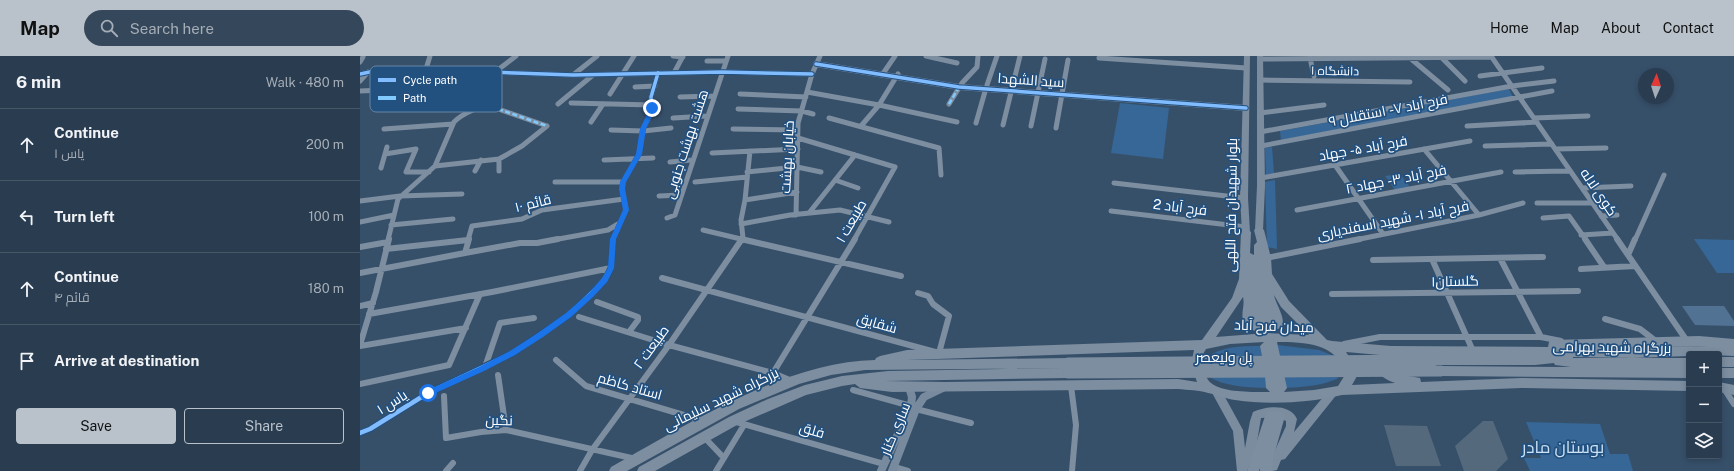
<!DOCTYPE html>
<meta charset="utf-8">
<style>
:root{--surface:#293c50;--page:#35475a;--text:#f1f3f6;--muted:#a5adb7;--line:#455667;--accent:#b9c2cb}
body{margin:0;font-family:"Public Sans",Cairo,sans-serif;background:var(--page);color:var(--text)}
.controls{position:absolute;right:12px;bottom:12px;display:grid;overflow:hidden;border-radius:4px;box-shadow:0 2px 6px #0003}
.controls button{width:36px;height:36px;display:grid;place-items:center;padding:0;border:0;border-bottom:1px solid var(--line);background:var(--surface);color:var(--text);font:20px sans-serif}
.compass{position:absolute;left:1278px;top:12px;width:36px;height:36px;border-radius:50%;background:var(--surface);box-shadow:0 2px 6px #0003;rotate:3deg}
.stop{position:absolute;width:12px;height:12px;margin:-9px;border:3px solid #1a73e8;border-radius:50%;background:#fff}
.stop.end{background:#1a73e8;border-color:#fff;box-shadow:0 1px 4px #0008}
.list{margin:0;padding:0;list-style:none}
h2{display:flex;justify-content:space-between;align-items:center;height:52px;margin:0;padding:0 16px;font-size:17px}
h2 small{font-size:13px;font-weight:400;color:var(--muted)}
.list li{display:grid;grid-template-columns:26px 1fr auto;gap:12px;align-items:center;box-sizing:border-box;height:72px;padding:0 16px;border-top:1px solid var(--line)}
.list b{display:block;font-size:15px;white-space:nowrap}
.list p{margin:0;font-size:13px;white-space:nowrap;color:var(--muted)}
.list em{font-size:13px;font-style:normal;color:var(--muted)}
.actions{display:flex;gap:8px;padding:12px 16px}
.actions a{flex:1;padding:9px 0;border:1px solid var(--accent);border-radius:4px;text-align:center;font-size:14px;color:var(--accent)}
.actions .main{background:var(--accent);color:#111}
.icon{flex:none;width:22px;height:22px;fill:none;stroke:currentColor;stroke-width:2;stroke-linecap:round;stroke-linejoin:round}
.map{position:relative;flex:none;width:1374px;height:415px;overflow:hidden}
header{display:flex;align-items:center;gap:24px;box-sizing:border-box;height:56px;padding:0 20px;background:var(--accent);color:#111}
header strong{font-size:19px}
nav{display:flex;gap:22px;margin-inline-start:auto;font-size:14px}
.search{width:280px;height:36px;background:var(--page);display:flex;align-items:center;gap:10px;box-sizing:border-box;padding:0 14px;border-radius:22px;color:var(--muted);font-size:15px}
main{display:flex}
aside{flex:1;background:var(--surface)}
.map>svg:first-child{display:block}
.green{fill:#366796}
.water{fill:#517293}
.building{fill:#55697d}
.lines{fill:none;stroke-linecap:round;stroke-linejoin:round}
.minor-far1{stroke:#7d8ea0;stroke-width:5}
.minor{stroke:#7d8ea0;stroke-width:6}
.tertiary{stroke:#7d8ea0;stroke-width:6}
.secondary{stroke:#788a9d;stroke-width:8}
.primary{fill:#7b8c9f;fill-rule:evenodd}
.trunk{fill:#7c8ea0;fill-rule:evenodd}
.trunk-bridge{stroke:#7c8ea0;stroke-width:11}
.quiet{stroke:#80caff;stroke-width:2.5;stroke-dasharray:5 2.5;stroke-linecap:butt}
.cycleway-far1-casing{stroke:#22507f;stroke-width:5.5}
.cycleway-casing{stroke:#22507f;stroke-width:7}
.cycleway-far1{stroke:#80bcff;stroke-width:3.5}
.cycleway{stroke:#80bcff;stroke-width:4.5}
.route{fill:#1a73e8}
.labels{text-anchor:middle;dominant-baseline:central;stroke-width:3.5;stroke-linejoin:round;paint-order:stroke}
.far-street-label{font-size:12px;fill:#fff;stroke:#22507f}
.street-label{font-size:14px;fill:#fff;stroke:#22507f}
.near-park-label{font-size:17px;fill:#cbe1f5;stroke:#22507f}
.key{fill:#22507f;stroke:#6484a5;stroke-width:1}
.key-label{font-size:11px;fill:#fff}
</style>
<header>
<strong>Map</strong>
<div class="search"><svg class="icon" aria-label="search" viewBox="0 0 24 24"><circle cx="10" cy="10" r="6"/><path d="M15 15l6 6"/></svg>Search here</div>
<nav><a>Home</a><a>Map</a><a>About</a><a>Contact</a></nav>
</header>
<main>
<aside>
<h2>6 min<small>Walk · 480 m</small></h2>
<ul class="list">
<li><svg class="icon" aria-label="ahead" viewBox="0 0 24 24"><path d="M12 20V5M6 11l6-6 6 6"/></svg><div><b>Continue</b><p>یاس ۱</p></div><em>200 m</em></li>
<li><svg class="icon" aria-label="left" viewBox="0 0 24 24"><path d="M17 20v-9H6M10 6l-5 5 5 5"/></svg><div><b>Turn left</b></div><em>100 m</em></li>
<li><svg class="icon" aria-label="ahead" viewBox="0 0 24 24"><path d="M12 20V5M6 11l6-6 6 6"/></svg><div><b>Continue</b><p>قائم ۴</p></div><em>180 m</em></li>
<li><svg class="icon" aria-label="arrive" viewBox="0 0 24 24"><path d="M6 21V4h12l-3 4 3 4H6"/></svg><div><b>Arrive at destination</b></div></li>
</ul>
<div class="actions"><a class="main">Save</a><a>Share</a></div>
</aside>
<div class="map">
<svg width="1374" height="415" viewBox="0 0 1374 415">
<rect width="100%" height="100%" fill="#37506a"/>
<path class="green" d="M1149 33 1153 41 921 84 920 75Z
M760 47 809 52 803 103 751 97Z
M912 91 914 117 906 119 905 92Z
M1040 118 1050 131 1035 134 1025 120Z
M915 124 917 193 907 191 905 126Z
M1334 183 1374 184V217H1357Z
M917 289 959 294 974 300 980 315 977 323C960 330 943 331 925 332Z
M900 290 905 311 906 332C886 331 865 331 848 320L846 302C862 290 880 290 900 290Z
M1166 366 1240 368 1250 398H1268L1273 415H1170L1164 402H1181Z"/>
<path class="water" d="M1322 250H1364L1374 265V270L1335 269Z"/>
<path class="building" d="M1123 365H1133L1148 403 1136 415H1104L1095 390Z
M1024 369 1067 370 1081 410H1036Z"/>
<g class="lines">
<path class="minor-far1" d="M313 0 323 1
M566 0 597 7
M1131 0 1258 184
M1081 1 1105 25
M739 2 886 12
M950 2 954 20
M1050 2 1088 34
M900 3 1132 1
M347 5H366
M0 6 3 1
M68 14 66 13 70 0
M314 17 323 0
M0 18 19 14H68L213 19 362 16 452 18
M213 19 237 0
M522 19 535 0
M1120 20 1182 12
M900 24 1050 26
M0 25 8 16
M627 29 637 0
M275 31 295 30
M87 33 136 29
M0 35 44 33
M447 36 519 49 597 66
M250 38 274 0
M380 38 446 41
M320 41 354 40
M20 45 28 34
M211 47 292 49
M198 48 233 19
M589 48 602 27 617 11 618 0
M34 52 124 48 187 70
M378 53 442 55 453 58
M900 57 964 49
M313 62 347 60
M469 62 579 92 581 119
M1174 62 1228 60
M231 66 243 48
M616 67 626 32
M643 69 660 0
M501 70 519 49 538 18
M671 70 685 3
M1107 70 1177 66
M696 72 708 4
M24 73 93 68
M373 73 438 74
M251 74 283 75 311 72
M900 76 1152 30 1194 25
M438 82 535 111 494 184
M901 90 1192 35
M1125 90 1192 88
M1064 93 1119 159
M1195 93 1246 92
M352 97 438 93
M25 98 56 93 46 116H69
M139 103V115
M244 104 293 102
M310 106 332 104
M975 109 1023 178
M75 110 139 103 162 90 187 70
M21 112 27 91
M115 115 121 104
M387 116 437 111 461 116
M1155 116 1210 115
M901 122 1110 85
M475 124 498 132
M195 126H263
M335 126 387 121
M754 127 884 142
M1222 132 1271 130
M299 140 321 139
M385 144 437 136
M0 145 40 140 102 138
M1177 147H1232
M937 154 1141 116
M751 155 886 171
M449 157 495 99
M436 159 438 67 452 18 460 0
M1241 160 1257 159
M307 162 315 159 368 0
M1183 162 1209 160 1226 184
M0 166 34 159
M381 168 430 159 480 154 529 166
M31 169 93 163
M343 174 385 184
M1221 179 1253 177
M383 182 381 164 385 144 390 95
M28 184 38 143 75 110 94 66C100 60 106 57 113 54 133 43 135 34 139 13L156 0
M108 184 112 170 162 163 182 154 264 143
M193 184 248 174 258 168
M253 184 266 153 262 133 263 126 279 98 283 73 292 56 291 41 298 17
M382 184 383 182
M995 184 1119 159 1163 147
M1275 184 1304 119"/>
<path class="minor" d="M109 183 105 197 160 187H177L198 183
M381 183 541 220
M1225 183 1244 211
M1257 183 1327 285
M0 191 28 186
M26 193 108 184
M1268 199 1275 183
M906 202 1000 183
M1140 202 1181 281
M1072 203 1113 295
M1013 204 1183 201
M1221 213 1275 210
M0 217 105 197
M302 222 579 297 589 260 573 248 568 240 558 237
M972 238 1218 235
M237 246 278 261V264L269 276
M0 250 13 247
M9 258 132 236 251 212
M219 261 309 289 413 317 432 325
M1245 263 1280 273 1297 286
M984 288 1020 281H1181L1201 285
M0 289 16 236 29 183
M0 290 106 272
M196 304 226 330 344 365
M125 311 140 267 174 262
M413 317 495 183
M138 319 146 374
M0 328 89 309 120 238
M711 330 716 369 712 415
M1363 331 1374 348
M493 334 551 350
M84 340 86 382 121 376 146 374 276 403
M556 353 611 367
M373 365 524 408
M0 377 10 373 68 337 153 297 209 259 245 224 251 212 253 183
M344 381 364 402
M534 411 548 415
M86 415 93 407
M220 415 232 394 309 289 382 183
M356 415 384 369"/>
<path class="tertiary" d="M456 8 599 31 886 52"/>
<path class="secondary" d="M521 415 551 350 552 341 549 331
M532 415 556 353 564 341 585 331"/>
<path class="primary" d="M884 0H890L888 142 890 176 886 179 882 176 880 142Z
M897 0H903L905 130 903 174 899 177 895 174 897 130Z
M856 331 860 332 883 374 885 392 890 365 893 356C906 350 930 347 937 363L934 376 969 334 973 333 977 334 978 337 925 403 921 404 917 414 913 415 909 414 908 410 926 370V365L916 361 901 362 896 392 887 415H877L873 375 851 335 852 332Z"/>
<path class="trunk" d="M899 170 904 174 911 202 912 218 929 245 967 284 972 285 1031 290 1188 291 1189 286 1193 284 1339 280 1374 283V300L1329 298V300L1273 302 1213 301V302H1329V312H1269H1329V322L1081 320 1077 318 1075 315 1077 312 1081 310 1211 311 1195 309 1194 307 1175 309H1075L1071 307 1069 304 1071 301 1074 300H1031L986 296 993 307 997 320 992 329 1035 327C1026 324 1020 320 1016 312L1018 309 1022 307 1037 318 1060 322 1061 326 1161 322 1329 325V335L1161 332 982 339C948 347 910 349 875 344 866 343 858 339 848 337 839 334 828 334 818 333L532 336 500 332 495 328 482 330 446 339 377 369 295 415H277L279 411 369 361 408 343 445 329 482 320 528 315 708 312 712 314 714 317 712 320 708 322 525 325 585 326 818 323 837 326 831 308 834 294 547 304 708 302 712 304 714 307 712 310 708 312 505 314 471 319 439 328 379 353 267 415H249L251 411C326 369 427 305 515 304L516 302 520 300 547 294 842 284 872 242 879 223 881 176 886 172 891 176 890 197 894 199V189L897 186 894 174ZM914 239 921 251 949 279 907 277 856 281 883 241C885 249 881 256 883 264 885 279 912 277 922 271 926 262 916 249 914 239ZM904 286 900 290 904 310 906 332 910 336C895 336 863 337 851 327 847 324 845 318 843 314 841 306 841 300 846 293L870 288ZM917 286C944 286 979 287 985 319L978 330 954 334 924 336 927 332ZM1339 290H1349L1250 292Z
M1359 301H1374V311H1359Z
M1359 312H1374V322H1359Z
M1359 326 1374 329V339L1359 336Z
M911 355 923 356 925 360 913 403 912 415H900V412L899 415H887L905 360 907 356Z"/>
<path class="trunk-bridge" d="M708 307 1075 304
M708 317 1081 315"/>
<path class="quiet" d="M124 48 187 70
M589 48 599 31"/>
<defs>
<path id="cycleway-far1" d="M456 8 599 31 886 52
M0 18 19 14H68L213 19 362 16 452 18
M253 184 266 153 262 133 263 126 279 98 283 73 292 56 291 41 298 17"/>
<path id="cycleway" d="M0 377 10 373 68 337 153 297 209 259 245 224 251 212 253 183"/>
</defs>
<use href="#cycleway-far1" class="cycleway-far1-casing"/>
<use href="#cycleway" class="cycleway-casing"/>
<use href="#cycleway-far1" class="cycleway-far1"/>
<use href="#cycleway" class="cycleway"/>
</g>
<path class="route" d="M292 50 295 52 286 73 282 98 266 126 265 133 269 154 256 183 254 212 247 226 233 241 211 261 183 281 155 299 124 315 71 339H66V335L119 311 150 295 178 277 206 257 229 237 242 222 248 212 250 183 263 154 259 133 260 126 276 98 280 73 290 52Z"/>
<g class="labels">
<g class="far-street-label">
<text transform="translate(975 15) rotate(1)">دانشگاه ۱</text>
</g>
<g class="street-label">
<text transform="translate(671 24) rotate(4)">سید الشهدا</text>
<text transform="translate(1028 54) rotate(-11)">فرح آباد ۷ - استقلال ۹</text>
<text transform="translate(326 88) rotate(-72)">هشت بهشت جنوبی</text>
<text transform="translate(1003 92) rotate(-10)">فرح آباد ۵ - جهاد</text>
<text transform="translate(427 101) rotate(-87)">خیابان بهشت</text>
<text transform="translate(1036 123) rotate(-11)">فرح آباد ۳ - جهاد ۲</text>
<text transform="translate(1239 136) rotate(56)">کوی لاله</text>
<text transform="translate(173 147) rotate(-14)">قائم ۱۰</text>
<text transform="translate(871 149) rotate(-89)">بلوار شهیدان فتح اللهی</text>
<text transform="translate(820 151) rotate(7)">فرح آباد 2</text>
<text transform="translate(1033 164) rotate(-11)">فرح آباد ۱ - شهید اسفندیاری</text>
<text transform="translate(491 165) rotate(-60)">طبیعت ۱</text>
<text transform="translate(1095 225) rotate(-1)">گلستان۱</text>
<text transform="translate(517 267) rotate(16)">شقایق</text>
<text transform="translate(914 270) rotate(2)">میدان فرح آباد</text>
<text transform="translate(291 291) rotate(-54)">طبیعت ۲</text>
<text transform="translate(1252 291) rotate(1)">بزرگراه شهید بهرامی</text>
<text x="864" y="301">پل ولیعصر</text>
<text transform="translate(270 330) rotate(16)">استاد کاظم</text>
<text transform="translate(361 343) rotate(-26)">بزرگراه شهید سلیمانی</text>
<text transform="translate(32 346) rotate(-32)">یاس ۱</text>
<text transform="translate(139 364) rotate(1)">نگین</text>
<text transform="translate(535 373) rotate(-67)">ساری کنار</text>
<text transform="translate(452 374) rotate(16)">فلق</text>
</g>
<g class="near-park-label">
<text x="1203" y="391">بوستان مادر</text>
</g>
</g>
<rect x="10" y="10" width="132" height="46" rx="6" class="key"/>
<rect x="18" y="22" width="18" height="4" fill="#80bcff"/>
<rect x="18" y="40" width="18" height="4" fill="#80caff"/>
<g class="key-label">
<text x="43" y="28">Cycle path</text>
<text x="43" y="46">Path</text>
</g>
</svg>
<div class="controls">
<button>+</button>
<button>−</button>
<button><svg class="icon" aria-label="layers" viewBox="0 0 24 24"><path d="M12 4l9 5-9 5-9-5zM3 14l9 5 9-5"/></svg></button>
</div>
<svg class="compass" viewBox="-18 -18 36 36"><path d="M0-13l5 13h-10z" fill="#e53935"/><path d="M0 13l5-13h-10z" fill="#a5adb7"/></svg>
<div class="stop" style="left:68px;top:337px"></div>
<div class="stop end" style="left:292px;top:52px"></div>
</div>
</main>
